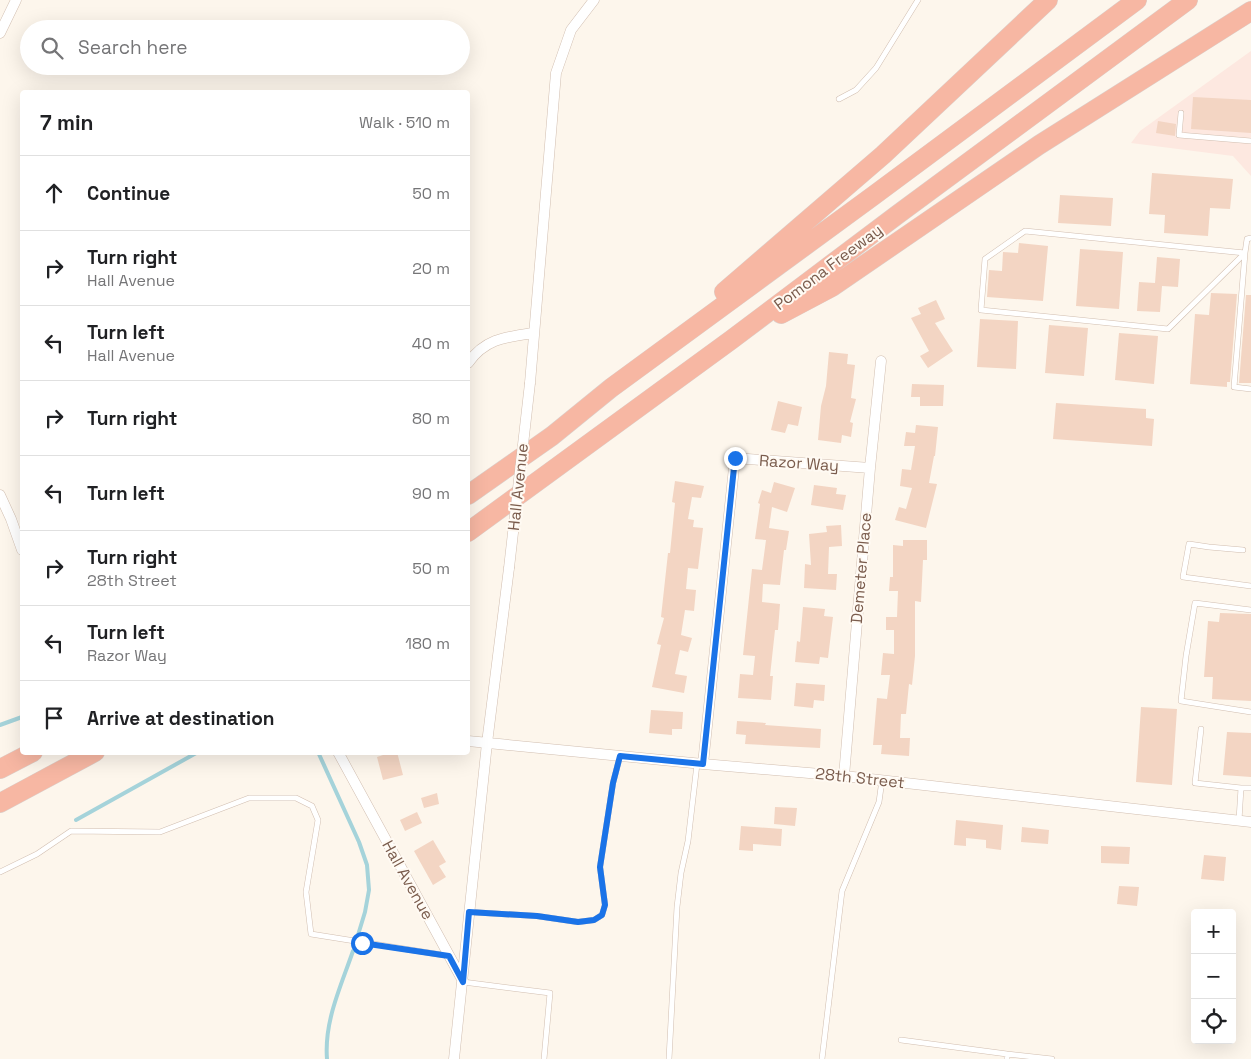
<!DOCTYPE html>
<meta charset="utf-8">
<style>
:root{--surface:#fff;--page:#f6f6f6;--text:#202124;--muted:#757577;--line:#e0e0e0}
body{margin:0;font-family:"Space Grotesk",sans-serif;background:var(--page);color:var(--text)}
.controls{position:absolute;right:15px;bottom:15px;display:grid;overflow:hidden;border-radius:5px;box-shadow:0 5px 20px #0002}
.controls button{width:45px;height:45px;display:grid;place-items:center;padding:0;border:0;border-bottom:1px solid var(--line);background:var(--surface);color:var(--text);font:25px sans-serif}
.stop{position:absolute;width:15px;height:15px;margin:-11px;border:4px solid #1a73e8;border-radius:50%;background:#fff}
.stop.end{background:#1a73e8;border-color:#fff;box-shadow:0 1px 5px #0008}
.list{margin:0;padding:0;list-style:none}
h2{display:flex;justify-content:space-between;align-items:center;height:65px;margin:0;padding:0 20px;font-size:21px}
h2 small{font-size:16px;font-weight:400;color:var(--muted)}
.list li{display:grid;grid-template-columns:32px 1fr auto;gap:15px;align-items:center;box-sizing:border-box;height:75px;padding:0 20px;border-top:1px solid var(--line)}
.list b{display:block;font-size:19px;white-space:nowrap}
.list p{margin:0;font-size:16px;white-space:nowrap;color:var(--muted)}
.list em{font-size:16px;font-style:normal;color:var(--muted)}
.icon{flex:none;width:28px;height:28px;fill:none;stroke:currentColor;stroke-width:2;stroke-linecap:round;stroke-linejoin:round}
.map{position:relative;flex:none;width:1251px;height:1059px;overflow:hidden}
.search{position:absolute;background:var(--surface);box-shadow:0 5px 20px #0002;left:20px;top:20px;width:450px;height:55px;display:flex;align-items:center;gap:12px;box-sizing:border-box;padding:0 18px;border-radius:28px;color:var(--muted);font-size:19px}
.panel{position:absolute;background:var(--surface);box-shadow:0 5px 20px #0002;left:20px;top:90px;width:450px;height:665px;border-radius:5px}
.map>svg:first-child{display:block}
.commercial{fill:#fde8e0}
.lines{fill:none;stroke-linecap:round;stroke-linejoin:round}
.stream{stroke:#a5d3da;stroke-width:4}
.building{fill:#f3d5c3}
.service-casing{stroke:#d1beb0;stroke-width:6}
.minor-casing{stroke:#d1beb0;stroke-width:11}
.motorway-casing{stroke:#dad1cd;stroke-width:20}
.service{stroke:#fff;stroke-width:5}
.minor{stroke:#fff;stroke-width:10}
.motorway{stroke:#f7b7a3;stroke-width:19}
.minor-bridge-casing{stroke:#d1beb0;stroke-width:11;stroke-linecap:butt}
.minor-bridge{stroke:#fff;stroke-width:10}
.route{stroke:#1a73e8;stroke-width:6}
.labels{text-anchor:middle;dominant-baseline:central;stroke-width:4;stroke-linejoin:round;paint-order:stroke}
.street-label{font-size:16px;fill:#7a5c4d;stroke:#fffaf3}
</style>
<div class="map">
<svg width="1251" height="1059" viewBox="0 0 1251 1059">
<rect width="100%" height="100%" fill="#fdf6ec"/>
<path class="commercial" d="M1251 51V176L1233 156 1131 143 1140 131Z"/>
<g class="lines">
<path class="stream" d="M0 725 22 717
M318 752 359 842 367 865 369 890 365 912 358 935
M76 820 198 752
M327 1059C324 1021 341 986 353 951"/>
</g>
<path class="building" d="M1193 97 1251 100V133L1191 129Z
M1158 121 1176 124 1175 136 1156 133Z
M1152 173 1233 179 1230 209 1210 208 1208 236 1164 233 1165 215 1149 214Z
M1060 195 1113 198 1111 226 1058 223Z
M1019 243 1048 246 1043 301 987 297 989 270 1002 271 1003 252 1018 253Z
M1080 249 1123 252 1119 309 1076 306Z
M1157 257 1180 259 1178 287 1162 286 1160 312 1137 311 1139 282 1155 283Z
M1211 293 1237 294 1230 382H1227V387L1190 384 1195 314 1209 315Z
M1246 295H1251V383H1239Z
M936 300 945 319 935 323 953 351 928 368 920 356 929 351 911 318 921 314 918 308Z
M980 319 1018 321 1016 369 977 367Z
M1049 325 1088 328 1084 376 1045 373Z
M1119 333 1158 336 1154 384 1115 380Z
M829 352 848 354 847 364 855 365 851 398 856 399 850 422 853 423 851 437 842 435 841 443 818 440 821 406 826 386Z
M912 384 944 385 943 406H920V397H911Z
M778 401 802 407 798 426 788 424 785 433 771 430Z
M1056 403 1146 409V418L1154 419 1152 446 1053 439Z
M916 425 938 427 935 456H934L929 483 937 484 926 528 895 520 899 507 906 509 912 488 900 486 902 469 911 470 915 446H904L906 432 915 433Z
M675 481 704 486 701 498 692 497 688 519 694 520 693 527 703 528 698 569 688 568 686 589 696 590 694 611 685 610 681 635 692 638 688 652 680 650 675 674 687 676 684 693 652 687 661 645 657 644 664 618 661 617 668 553H670L675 503 672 502Z
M774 482 795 488 787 512 772 507 769 528 789 531 786 550H784L780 585 763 584 762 602 780 604 778 630H775L770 676H773L771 700 738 698 740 674 753 675 755 656 743 655 752 569 762 570 766 540 755 539 760 504 758 503 762 490 771 493Z
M814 485 837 488 836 494 846 495 843 510 811 505Z
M841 525 842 546 829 547 828 574H837L836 590 804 588 805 564 811 565 809 534 827 532 826 526Z
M903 540H927V560H923L921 602 915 601V656L912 685 909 684 906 714H901L900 738H910L909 756 881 754 882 745H873L877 698 887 699 890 675H881L883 653 894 654V630H886V617H897L898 591H889L890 577H893V545L903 546Z
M803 607 825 609 824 616 833 617 828 658 820 657 819 664 795 662 797 641 800 642Z
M1220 613 1251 614V701L1212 699 1213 677H1204L1208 621 1219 622Z
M796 683 825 685 824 701 814 700 813 708 794 706Z
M1141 707 1177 709 1172 785 1136 782Z
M651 710 683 712 682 729H672V735L649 733Z
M737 721 766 723 765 725 821 729 820 748 745 744 746 735 736 734Z
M1227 732 1251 733V777L1223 775Z
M392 752H397L403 775 383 780 377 757Z
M437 793 439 804 424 808 421 798Z
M775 807 797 808 795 826 774 824Z
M417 812 422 823 405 831 400 820Z
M956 820 1003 825 1001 850 986 848V840L966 838V846L954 845Z
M741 826 782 829 781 846 753 844V851L739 850Z
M1022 827 1049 830 1048 844 1021 842Z
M433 840 446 862 439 866 446 877 433 885 414 851Z
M1101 846 1130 847 1129 864 1101 863Z
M1204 855 1226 857 1224 881 1201 879Z
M1119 886 1139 887 1137 906 1117 904Z"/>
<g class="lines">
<defs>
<path id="service" d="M839 99 856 90 876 68 918 0
M1181 113 1179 135 1251 141
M1025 231 1245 253 1168 329 981 310 985 259Z
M1251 238 1247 239 1245 253 1234 387 1251 389
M1243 550 1209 547 1189 544 1183 577 1251 586
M1251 610 1195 603 1186 656 1181 701 1251 712
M1201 729 1195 783 1241 788
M1239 820 1241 788H1251
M0 872 37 854 71 831 160 832 249 798H296L312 806 318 820 306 892 311 934 449 956
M469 912 537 916 578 922 594 920 602 915 605 905 600 867 613 783 620 756
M463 982 550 993 544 1059
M901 1040 1007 1054V1059
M1007 1054 1052 1059
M669 1059 677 907 681 873 688 841 697 764
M822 1059 842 891 879 802 882 780"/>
<path id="minor" d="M0 33 16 0
M468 363C485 339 505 337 533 333
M530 383 556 73 571 30 594 0
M0 495 11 519 22 550
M468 741 703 764 844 776 1251 822
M338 752 463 981
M703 764 735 458 870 468
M844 776 870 468 881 361
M454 1059 487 743 509 568"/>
<path id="motorway" d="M724 292 883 155 1048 0
M781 314 832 287 1039 145 1251 11
M468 495 552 436 611 388 873 196 1137 0
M468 532 731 340 897 215 1188 0
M0 769 33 752
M0 803 95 752"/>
</defs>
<use href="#service" class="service-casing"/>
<use href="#minor" class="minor-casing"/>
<use href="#motorway" class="motorway-casing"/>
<use href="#service" class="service"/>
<use href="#minor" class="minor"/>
<use href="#motorway" class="motorway"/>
<defs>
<path id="minor-bridge" d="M509 568 530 383"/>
</defs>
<use href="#minor-bridge" class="minor-bridge-casing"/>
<use href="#minor-bridge" class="minor-bridge"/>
</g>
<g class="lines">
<path class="route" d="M362 943 449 956 463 982 469 912 537 916 578 922 594 920 602 915 605 905 600 867 613 783 620 756 703 764 735 458"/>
</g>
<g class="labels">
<g class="street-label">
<text transform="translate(828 267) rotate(-37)">Pomona Freeway</text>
<text transform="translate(799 463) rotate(4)">Razor Way</text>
<text transform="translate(518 487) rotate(-84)">Hall Avenue</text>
<text transform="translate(861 568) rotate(-85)">Demeter Place</text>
<text transform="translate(860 778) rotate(6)">28th Street</text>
<text transform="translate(408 880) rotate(61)">Hall Avenue</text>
</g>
</g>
</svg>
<div class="controls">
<button>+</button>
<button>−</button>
<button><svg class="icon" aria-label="locate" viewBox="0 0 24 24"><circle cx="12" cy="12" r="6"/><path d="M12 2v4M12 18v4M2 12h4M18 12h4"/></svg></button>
</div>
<div class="stop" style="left:362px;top:943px"></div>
<div class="stop end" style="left:735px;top:458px"></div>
<div class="search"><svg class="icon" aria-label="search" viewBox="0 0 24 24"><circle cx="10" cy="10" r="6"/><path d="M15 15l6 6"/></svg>Search here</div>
<section class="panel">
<h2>7 min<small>Walk · 510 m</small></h2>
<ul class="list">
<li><svg class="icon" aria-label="ahead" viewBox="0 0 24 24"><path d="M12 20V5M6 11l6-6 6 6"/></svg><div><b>Continue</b></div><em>50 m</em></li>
<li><svg class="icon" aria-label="right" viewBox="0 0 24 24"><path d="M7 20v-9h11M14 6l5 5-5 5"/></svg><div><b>Turn right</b><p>Hall Avenue</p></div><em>20 m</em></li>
<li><svg class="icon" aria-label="left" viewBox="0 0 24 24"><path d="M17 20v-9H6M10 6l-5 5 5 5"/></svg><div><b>Turn left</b><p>Hall Avenue</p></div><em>40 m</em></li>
<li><svg class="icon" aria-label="right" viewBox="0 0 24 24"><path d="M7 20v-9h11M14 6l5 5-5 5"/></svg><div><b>Turn right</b></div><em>80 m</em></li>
<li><svg class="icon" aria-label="left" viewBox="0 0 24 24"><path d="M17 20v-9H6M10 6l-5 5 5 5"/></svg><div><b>Turn left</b></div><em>90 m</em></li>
<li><svg class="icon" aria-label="right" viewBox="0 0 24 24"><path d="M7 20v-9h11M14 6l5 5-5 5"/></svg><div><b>Turn right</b><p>28th Street</p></div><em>50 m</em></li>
<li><svg class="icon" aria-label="left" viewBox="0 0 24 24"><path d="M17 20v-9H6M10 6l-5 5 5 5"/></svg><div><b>Turn left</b><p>Razor Way</p></div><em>180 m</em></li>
<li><svg class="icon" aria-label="arrive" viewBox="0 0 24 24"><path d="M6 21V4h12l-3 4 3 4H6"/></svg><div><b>Arrive at destination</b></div></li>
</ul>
</section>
</div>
